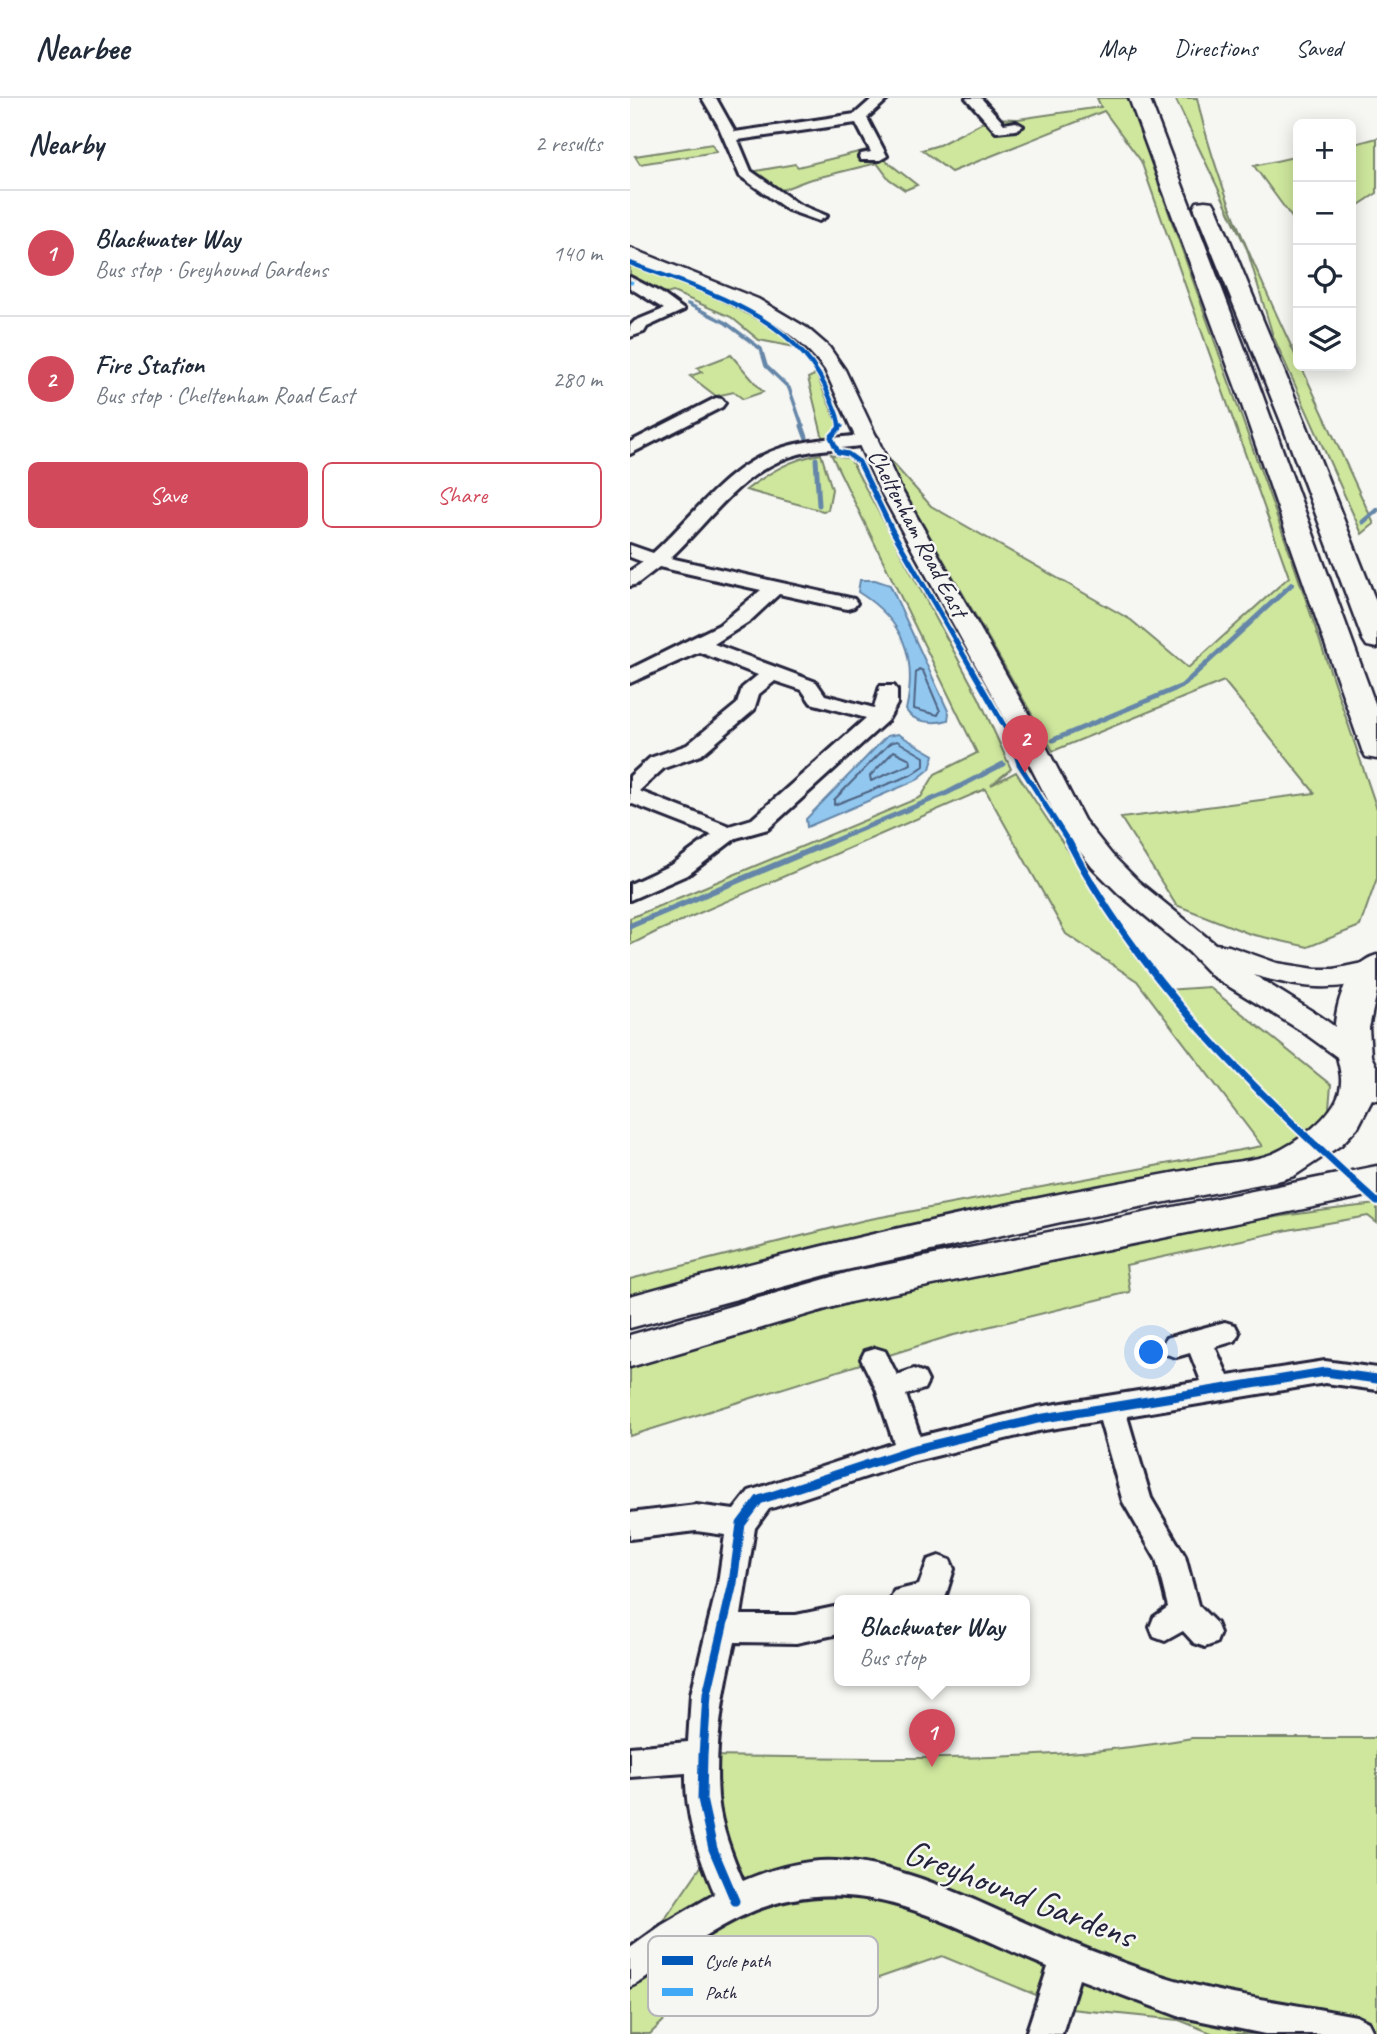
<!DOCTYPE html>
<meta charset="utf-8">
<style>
:root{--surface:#fff;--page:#f2f2f3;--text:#1f2937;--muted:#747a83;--line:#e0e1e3;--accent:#d1495b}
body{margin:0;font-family:Caveat,sans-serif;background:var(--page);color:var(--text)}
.controls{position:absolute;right:21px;top:21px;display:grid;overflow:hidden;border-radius:10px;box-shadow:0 4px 18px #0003}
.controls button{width:63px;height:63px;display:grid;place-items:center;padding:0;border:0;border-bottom:2px solid var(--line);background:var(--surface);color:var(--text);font:35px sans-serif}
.you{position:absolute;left:522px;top:1255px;width:24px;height:24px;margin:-18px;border:5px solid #fff;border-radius:50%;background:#1a73e8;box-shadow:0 0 0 10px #1a73e833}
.badge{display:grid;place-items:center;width:46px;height:46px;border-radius:50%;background:var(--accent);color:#fff;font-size:23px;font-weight:700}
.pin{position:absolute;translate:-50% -58px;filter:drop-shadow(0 2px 4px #0008)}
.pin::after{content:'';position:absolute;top:37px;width:24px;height:21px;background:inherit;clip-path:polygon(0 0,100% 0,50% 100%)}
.popup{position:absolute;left:204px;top:1497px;width:196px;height:91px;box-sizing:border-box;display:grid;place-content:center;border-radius:10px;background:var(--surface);filter:drop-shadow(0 2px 5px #0005);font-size:23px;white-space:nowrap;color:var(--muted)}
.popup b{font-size:26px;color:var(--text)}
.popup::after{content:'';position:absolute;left:50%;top:100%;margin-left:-14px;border:14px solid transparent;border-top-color:var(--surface)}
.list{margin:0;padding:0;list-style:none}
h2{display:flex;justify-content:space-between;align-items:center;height:91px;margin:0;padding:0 28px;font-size:30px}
h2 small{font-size:23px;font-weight:400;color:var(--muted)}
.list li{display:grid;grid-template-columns:46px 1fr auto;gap:21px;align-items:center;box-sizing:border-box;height:126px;padding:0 28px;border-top:2px solid var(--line)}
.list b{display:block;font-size:26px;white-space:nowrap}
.list p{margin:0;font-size:23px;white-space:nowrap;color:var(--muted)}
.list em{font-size:23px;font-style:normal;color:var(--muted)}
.actions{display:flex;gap:14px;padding:21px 28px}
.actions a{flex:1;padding:16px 0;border:2px solid var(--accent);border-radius:10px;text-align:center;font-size:24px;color:var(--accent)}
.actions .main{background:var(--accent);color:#fff}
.icon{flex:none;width:38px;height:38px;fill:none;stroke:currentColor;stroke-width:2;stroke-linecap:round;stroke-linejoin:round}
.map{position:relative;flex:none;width:747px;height:1936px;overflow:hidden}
header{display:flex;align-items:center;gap:42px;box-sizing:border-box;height:98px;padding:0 35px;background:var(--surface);border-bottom:2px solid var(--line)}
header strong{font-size:33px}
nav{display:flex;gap:38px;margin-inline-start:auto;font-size:24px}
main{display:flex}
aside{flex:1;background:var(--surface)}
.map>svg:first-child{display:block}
.green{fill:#cee79d;stroke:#78846c;stroke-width:2}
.water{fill:#92c8f0;stroke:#6586a8;stroke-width:2}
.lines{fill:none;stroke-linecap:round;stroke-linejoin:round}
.shore{stroke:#4f6483;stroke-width:2}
.stream-far2{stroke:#6586a8;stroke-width:3.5}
.stream-far1{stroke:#6586a8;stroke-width:5}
.stream{stroke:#6586a8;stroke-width:6}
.minor-casing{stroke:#22223b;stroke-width:6}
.major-casing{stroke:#22223b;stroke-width:5}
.highway-casing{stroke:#22223b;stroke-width:5}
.minor{fill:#f6f6f2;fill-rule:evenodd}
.major{fill:#f6f6f2;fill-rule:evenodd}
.highway{fill:#f6f6f2;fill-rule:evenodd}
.quiet{stroke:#3fa9f5;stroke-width:3.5;stroke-dasharray:7 3.5;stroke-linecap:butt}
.cycleway-far3-casing{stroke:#f6f6f2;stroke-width:7}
.cycleway-far2-casing{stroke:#f6f6f2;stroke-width:9}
.cycleway-far1-casing{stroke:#f6f6f2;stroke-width:11}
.cycleway-casing{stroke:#f6f6f2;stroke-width:13}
.cycleway-far3{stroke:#0057b8;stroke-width:4.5}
.cycleway-far2{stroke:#0057b8;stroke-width:5}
.cycleway-far1{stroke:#0057b8;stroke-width:7}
.cycleway{stroke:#0057b8;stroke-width:9}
.labels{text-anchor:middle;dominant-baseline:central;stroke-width:5;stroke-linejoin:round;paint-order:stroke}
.far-street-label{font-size:24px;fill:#22223b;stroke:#f6f6f2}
.near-street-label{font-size:37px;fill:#22223b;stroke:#f6f6f2}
.key{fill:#f6f6f2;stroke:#b6b6bb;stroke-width:2}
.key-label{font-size:19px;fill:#22223b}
</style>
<header>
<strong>Nearbee</strong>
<nav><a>Map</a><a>Directions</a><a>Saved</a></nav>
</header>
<main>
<aside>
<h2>Nearby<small>2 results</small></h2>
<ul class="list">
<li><span class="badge">1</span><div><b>Blackwater Way</b><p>Bus stop · Greyhound Gardens</p></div><em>140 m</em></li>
<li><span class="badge">2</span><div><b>Fire Station</b><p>Bus stop · Cheltenham Road East</p></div><em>280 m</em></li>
</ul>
<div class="actions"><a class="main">Save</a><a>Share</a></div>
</aside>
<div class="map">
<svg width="747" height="1936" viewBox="0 0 747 1936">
<rect width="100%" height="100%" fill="#f6f6f2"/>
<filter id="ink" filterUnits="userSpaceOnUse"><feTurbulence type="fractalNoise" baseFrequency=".0143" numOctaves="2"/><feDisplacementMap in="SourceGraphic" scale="14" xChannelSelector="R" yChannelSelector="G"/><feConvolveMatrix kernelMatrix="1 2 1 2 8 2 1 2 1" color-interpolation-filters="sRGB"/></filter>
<g filter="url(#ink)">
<path class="green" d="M467 0H498L662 461 747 711V780L730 828 678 849 620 836 546 807 491 720 685 695 594 583 423 653 250 351 301 408 501 522 558 570 659 479 511 63 474 13 321 74 292 52 309 47 361 20 388 21 471 9Z
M545 0H567C587 92 629 178 668 263V268H671L744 426 732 436 643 238 617 151Z
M747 40V95L721 112V47Z
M82 46 86 54 10 66 5 58Z
M245 50 250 58 287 87 275 92 259 81 247 65 178 82 141 96 115 75 165 66 168 69Z
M668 58V128L624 68Z
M0 156 74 184 71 193C107 209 139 226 170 250L129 242 101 219 43 194 33 197 0 180Z
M101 257 133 294 113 301 104 294 86 298 60 278 72 274 67 270Z
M186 276 210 331 193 341 178 280Z
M191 356 202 391 198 412 193 413 116 392C140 374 161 361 191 356Z
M201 356 220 361 349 600 381 671 361 687 386 674 462 789 536 892 579 889 701 987 698 1021 642 1060 234 1138 0 1197V1181L235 1122 632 1048 507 883 436 836 355 691 28 833 0 847V820L291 699 305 676 347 655Z
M747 1106V1125L738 1118 658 1132 496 1167 500 1194 320 1238 0 1338V1262C246 1197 494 1134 747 1106Z
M562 1640H747V1936H584L549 1922 440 1911 312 1858 170 1907 63 1894 20 1936H0V1872L83 1751 73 1658C233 1659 404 1668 562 1640Z"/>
<path class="water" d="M230 482H245L260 487 319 615 318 622C305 626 283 625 276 612 288 559 273 522 228 494Z
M268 636 304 657 300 671 285 683 177 729 176 721 257 638Z"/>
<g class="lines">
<path class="shore" d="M289 571 293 573 310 613 308 617 284 611 286 574Z
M267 643 294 659V668L281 677 204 707V702L260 645Z
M264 653 280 661 281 666 241 683 240 678Z"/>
<path class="stream-far2" d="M58 206 96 225 131 251 136 268 159 290 173 330"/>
<path class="stream-far1" d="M172 328 176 339
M186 361 189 407
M733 424 747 412
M423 642 552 588 662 486
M196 746 317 695 373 666"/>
<path class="stream" d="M0 828 200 744"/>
<defs>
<path id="minor" d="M72 0H86L105 34 225 16 243 0H259L237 20 257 58 250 62H231L229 59 231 56 241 54 226 25 108 42 121 73 168 106 197 118 189 123 158 112 110 78 88 27Z
M336 0H351L374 26 386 24 393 28 386 32 366 34Z
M0 179 31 195 54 212 17 229 14 234 0 239V228L5 223 34 211 0 190Z
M86 300 92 301 95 305 92 309 0 356V344Z
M239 336 245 337 248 341 245 345C217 352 187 349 159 359 108 377 78 425 40 460L224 501 227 505 224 509 217 511 149 496 120 523 84 546 186 584 195 597 244 610 250 588H264L267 592V606L258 622 138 731 106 740 59 776 0 802V786L43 766 82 737 0 705V678L20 660 57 647 107 606 112 590 128 577 69 554 0 585V571L89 527 131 492 29 469 7 486 0 488V473L13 464 0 459V447L23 455C63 419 95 369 148 351 177 341 209 340 239 336ZM145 583 172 592 181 605 236 620 122 721 99 728 9 693 34 670 71 657 124 612 129 596Z
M595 1224 605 1227 609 1235 605 1243 585 1249 598 1278 695 1263 747 1270V1292L695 1285 497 1318 521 1400 555 1458 568 1507 586 1525 590 1535 586 1545 575 1549 564 1545 553 1533 535 1543 524 1539 520 1529 524 1519 538 1509 526 1461 493 1404 470 1323 408 1333 281 1364 139 1411 125 1430 111 1517H166L209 1508V1536L166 1545 105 1544C93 1594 84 1648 88 1700 91 1729 102 1757 113 1783 142 1771 174 1761 206 1763 271 1766 333 1797 391 1823 436 1843 482 1862 529 1877 593 1898 661 1905 726 1918L738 1924 744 1936H635L548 1918 449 1881 432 1936H396L418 1869C313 1826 223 1763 108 1820 86 1831 64 1845 44 1859 29 1870 17 1882 0 1889V1850L32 1827 85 1796C68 1756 55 1718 56 1675L0 1679V1649L58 1644 61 1596 88 1485 95 1437 66 1433 0 1441V1415L66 1407 104 1412 119 1393 264 1345 246 1291 231 1261 235 1253 245 1250 255 1253 267 1277 284 1271 294 1275 298 1283 294 1291 276 1297 290 1338 408 1309 571 1283 560 1255 546 1259 536 1256 532 1248 536 1240Z
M309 1458 320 1462 324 1471 314 1503H260L264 1493 289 1487 298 1462Z"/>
<path id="major" d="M0 150 128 201 177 230 199 249 215 272 271 391 408 633 454 722 482 757 509 784 585 846 599 848 647 865 685 871H704L747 862V880C704 895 667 890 624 877L690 918 734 950 739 957 734 964 724 968 714 964 670 932 582 878 559 854 489 796 462 769 433 731 382 633 249 391 195 272C155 214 63 188 0 163Z"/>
<path id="highway" d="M499 0H519L631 293 747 611V661L736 659 732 652 607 293Z
M575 103 583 104 586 109 676 326 747 506V550L737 548 733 542 652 326 564 109 567 104Z
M747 857V893L739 930 741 958 747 970V1003L742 1002 728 1029 711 1047 664 1078 651 1082 431 1124 207 1174 0 1230V1198C143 1158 288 1124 434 1095 482 1086 531 1077 580 1068 599 1064 624 1063 642 1056 666 1046 704 1018 710 992 714 976 706 962 705 946 702 915 714 866 747 857Z
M747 1068V1096L220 1204 0 1269V1237L220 1174Z"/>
</defs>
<use href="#minor" class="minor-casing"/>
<use href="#major" class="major-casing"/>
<use href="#highway" class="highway-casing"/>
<use href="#minor" class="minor"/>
<use href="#major" class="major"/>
<use href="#highway" class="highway"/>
<path class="quiet" d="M0 184 3 185"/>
<defs>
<path id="cycleway-far3" d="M0 165C74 193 170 218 200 300 204 309 210 321 209 330"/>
<path id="cycleway-far2" d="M211 328 201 339 208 354 218 356 229 364 262 432 380 638 389 666 440 746"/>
<path id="cycleway-far1" d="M439 744C511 885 631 999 747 1104"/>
<path id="cycleway" d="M105 1803 83 1751 72 1701 73 1658 77 1596 103 1485 111 1426 129 1402 281 1352 408 1321 695 1274 747 1281"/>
</defs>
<use href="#cycleway-far3" class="cycleway-far3-casing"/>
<use href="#cycleway-far2" class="cycleway-far2-casing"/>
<use href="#cycleway-far1" class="cycleway-far1-casing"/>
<use href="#cycleway" class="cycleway-casing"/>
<use href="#cycleway-far3" class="cycleway-far3"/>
<use href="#cycleway-far2" class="cycleway-far2"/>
<use href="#cycleway-far1" class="cycleway-far1"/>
<use href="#cycleway" class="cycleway"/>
</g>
</g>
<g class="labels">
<g class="far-street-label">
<text transform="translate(288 435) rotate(62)">Cheltenham Road East</text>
</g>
<g class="near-street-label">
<text transform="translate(390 1795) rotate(21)">Greyhound Gardens</text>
</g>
</g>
<rect x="18" y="1838" width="230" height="80" rx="10" class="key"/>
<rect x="32" y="1858" width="31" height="9" fill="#0057b8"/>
<rect x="32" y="1890" width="31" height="8" fill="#3fa9f5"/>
<g class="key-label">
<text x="75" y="1869">Cycle path</text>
<text x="75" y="1901">Path</text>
</g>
</svg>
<div class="controls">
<button>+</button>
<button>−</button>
<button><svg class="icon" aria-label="locate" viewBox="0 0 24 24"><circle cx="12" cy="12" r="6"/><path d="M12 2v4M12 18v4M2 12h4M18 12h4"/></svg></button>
<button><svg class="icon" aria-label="layers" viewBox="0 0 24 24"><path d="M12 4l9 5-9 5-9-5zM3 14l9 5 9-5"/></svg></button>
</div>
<div class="you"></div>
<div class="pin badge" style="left:302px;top:1669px">1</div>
<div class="popup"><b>Blackwater Way</b>Bus stop</div>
<div class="pin badge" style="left:395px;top:675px">2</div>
</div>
</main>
